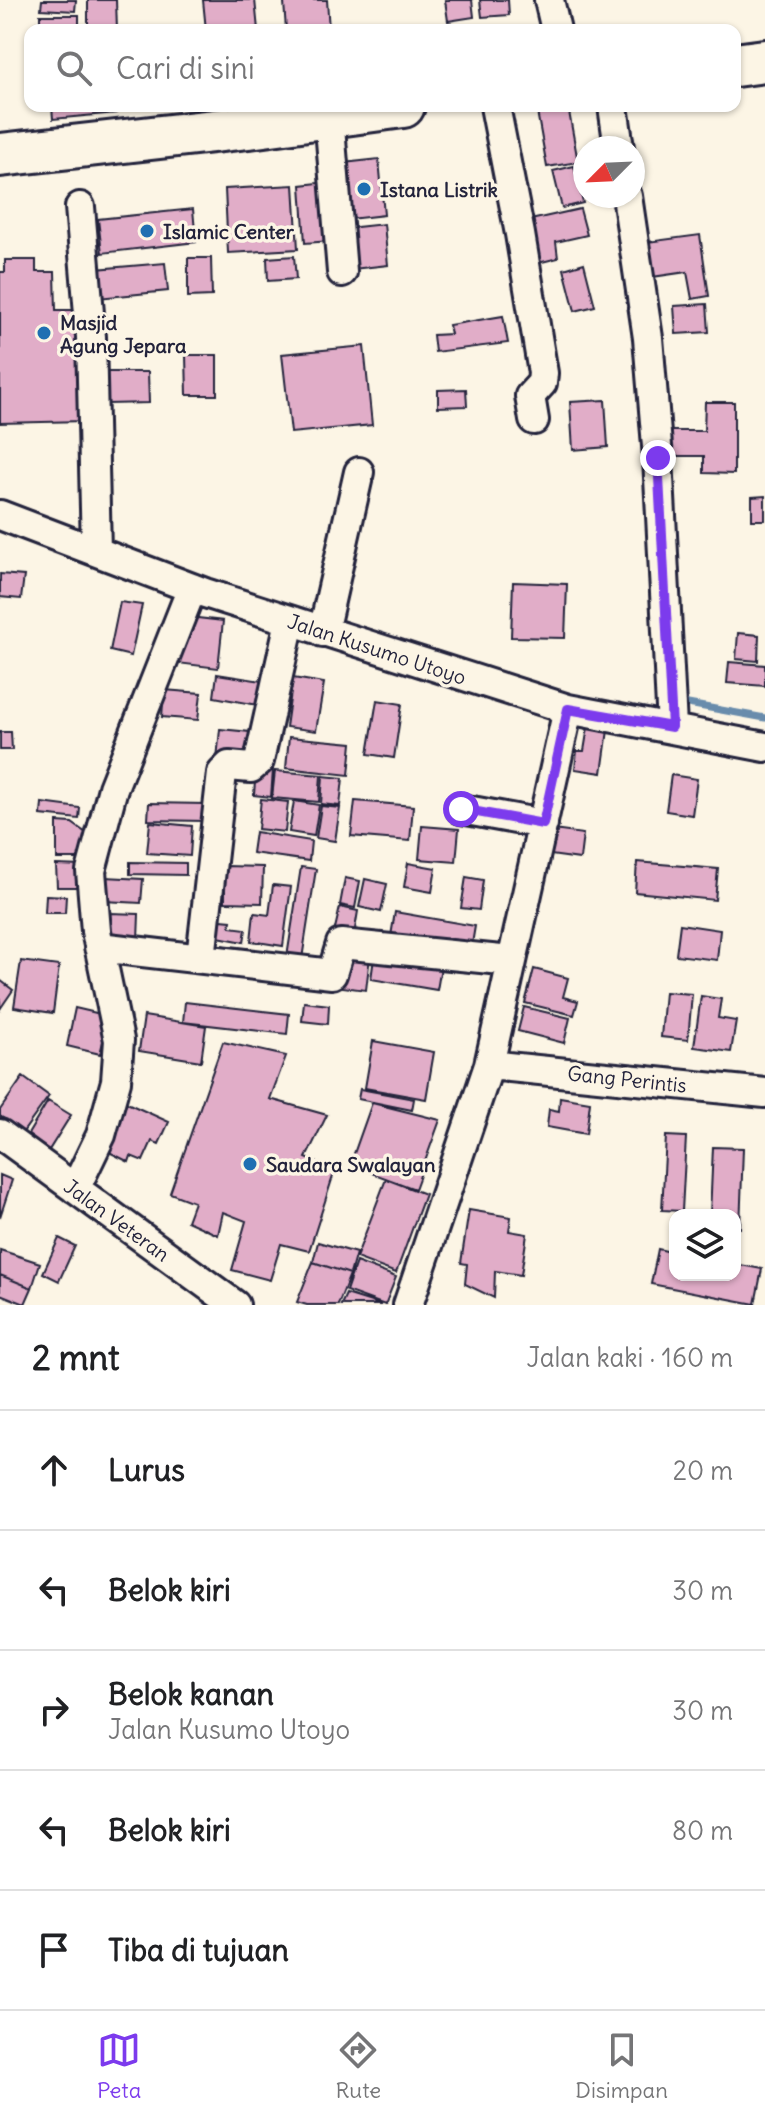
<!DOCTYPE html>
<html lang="id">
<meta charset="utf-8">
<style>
:root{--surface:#fff;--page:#f2f2f2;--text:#202124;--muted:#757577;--line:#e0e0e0;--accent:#7c3aed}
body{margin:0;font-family:Delius,sans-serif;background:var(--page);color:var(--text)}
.controls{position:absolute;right:24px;bottom:24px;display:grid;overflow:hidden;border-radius:16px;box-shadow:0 2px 6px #0004}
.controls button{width:72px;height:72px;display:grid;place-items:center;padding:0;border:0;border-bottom:2px solid var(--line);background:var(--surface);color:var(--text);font:40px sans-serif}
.compass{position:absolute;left:573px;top:136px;width:72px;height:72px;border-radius:50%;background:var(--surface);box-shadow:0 2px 6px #0004;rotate:246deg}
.stop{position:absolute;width:24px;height:24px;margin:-18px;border:6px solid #7c3aed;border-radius:50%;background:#fff}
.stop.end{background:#7c3aed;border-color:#fff;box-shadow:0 2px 8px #0008}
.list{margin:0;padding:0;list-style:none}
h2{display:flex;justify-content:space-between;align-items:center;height:104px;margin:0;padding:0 32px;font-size:34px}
h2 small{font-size:26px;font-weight:400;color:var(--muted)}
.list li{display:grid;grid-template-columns:52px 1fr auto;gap:24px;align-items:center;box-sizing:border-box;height:120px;padding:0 32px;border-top:2px solid var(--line)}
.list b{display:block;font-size:30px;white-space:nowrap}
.list p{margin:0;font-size:26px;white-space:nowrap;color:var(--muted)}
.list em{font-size:26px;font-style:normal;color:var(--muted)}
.icon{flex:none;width:44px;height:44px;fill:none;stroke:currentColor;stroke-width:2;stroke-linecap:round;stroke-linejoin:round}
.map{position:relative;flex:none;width:765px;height:1305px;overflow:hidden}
.search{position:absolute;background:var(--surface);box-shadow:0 2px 6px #0004;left:24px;right:24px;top:24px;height:88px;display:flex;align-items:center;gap:20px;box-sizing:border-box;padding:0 28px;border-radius:16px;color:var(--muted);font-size:30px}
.sheet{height:704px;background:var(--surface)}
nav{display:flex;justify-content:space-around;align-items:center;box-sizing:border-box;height:112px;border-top:2px solid var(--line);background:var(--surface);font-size:22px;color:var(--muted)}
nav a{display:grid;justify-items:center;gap:4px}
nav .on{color:var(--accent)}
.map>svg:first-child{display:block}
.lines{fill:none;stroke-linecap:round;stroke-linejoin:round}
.stream{stroke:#698cac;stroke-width:7}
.building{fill:#e1adc8;stroke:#22223b;stroke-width:2}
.minor-casing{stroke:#22223b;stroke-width:34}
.highway-casing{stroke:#22223b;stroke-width:48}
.minor{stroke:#fcf5e5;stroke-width:28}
.highway{stroke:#fcf5e5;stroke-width:42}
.route{stroke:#7c3aed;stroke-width:10}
.poi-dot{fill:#1f6fb2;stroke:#fcf5e5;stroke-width:3}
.labels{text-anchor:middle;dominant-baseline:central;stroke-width:7;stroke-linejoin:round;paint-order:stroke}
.poi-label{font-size:20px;font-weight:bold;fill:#22223b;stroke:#fcf5e5;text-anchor:start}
.street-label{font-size:20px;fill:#22223b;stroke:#fcf5e5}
</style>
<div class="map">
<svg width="765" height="1305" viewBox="0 0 765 1305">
<rect width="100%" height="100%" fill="#fcf5e5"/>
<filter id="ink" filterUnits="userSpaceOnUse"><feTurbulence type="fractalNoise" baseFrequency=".0125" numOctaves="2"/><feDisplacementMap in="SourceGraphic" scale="16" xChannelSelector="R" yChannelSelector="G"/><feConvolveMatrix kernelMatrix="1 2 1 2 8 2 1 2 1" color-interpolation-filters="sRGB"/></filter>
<g filter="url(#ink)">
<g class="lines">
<path class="stream" d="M677 702 765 718"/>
</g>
<path class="building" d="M42 0H76L75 11 41 9Z
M88 0H116L117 30H88Z
M203 0H255L258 30H206Z
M297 0H327L329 30H286L284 2Z
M445 0H472L474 17 448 21Z
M480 0H508L509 15 482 17Z
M40 15H79V30H40Z
M52 106H116V113L53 119Z
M536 106H568L578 162 547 167Z
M379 159 384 215 350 219 344 163Z
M574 166 583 203 562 208 553 171Z
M327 182 331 241 305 243 301 185Z
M294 185 298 249 228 253 225 189Z
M193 209 196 242 102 253 98 219Z
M580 209 587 235 556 242 558 258 534 264 526 221Z
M384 224 388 265 353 269 348 228Z
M700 235 709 296 692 299 687 272 652 277 647 242Z
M294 256 296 279 268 281 267 258Z
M188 258H211L212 296 188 297Z
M5 260H36V272H55L56 310H87L84 421 0 423V272H5Z
M165 263 168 291 98 298 96 269Z
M584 263 595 306 575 311 564 269Z
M707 304 709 332 676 334 674 306Z
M503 316 508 343 435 352 433 335 451 334 449 325Z
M364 346 372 425 291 433 282 354Z
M186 355H217V395H187Z
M107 372H148L149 403 107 404Z
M466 389 467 406 438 407V390Z
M605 400 608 447 573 450 570 402Z
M705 402H734V474L704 473V456H664L665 431H704Z
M765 496V520H752V497Z
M0 574 24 576 21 599 0 597Z
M513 582 567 584 565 638 511 637Z
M120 602 142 605 131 656 110 651Z
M189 617 223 621 218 668 169 662 172 638 187 640Z
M738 633 759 635 758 661 736 659Z
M729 662 765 665V686L727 683Z
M217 674 262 681 258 705 214 697Z
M293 678 324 683 316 731 286 727Z
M164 690 201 693 198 720 162 717Z
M377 700 402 704 394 758 368 754Z
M588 727 608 730 602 773 575 769 577 751H584Z
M220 729 250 732 246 763 217 759Z
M0 732H11L12 750H0Z
M289 737 352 743 349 775 286 768Z
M256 768 273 770 271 797 254 795Z
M275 771 321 775 319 802 272 798Z
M671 775 697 779 692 815 666 811Z
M323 776 343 778 340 806 321 804Z
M261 799 288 802 285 832 258 829Z
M294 801 319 805 314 836 289 832Z
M355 801 413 806 410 841 351 836Z
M42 803 80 808 79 819 41 815Z
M149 803 206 804V821L148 820Z
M321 806 340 808 335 841 316 838Z
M57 822 72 823 93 838 91 859H57Z
M150 822 192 826 190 856 147 853Z
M422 826 459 829 456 862 419 859Z
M546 829 583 834 580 859 543 854Z
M255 832 311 841 309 861 252 853Z
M130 862 186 863V875L130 874Z
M637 862 718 869 715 900 635 892Z
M408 863 436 868 432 892 404 887Z
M56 865 82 866 83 887H57Z
M225 866 263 867 262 903 225 902Z
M301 867 316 869 302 959 287 957Z
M105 877 143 879 141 903 104 901Z
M466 877 483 880 479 910 461 908Z
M345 878 360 881 355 908 340 905Z
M365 879 387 884 381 912 359 907Z
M273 885 291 887 283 946 251 941 254 913 269 915Z
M46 895 66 896 65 913H45Z
M340 907 358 911 355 929 360 931 358 938 334 933Z
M395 912 475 926 471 950 391 936Z
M110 913 139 914 138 940 108 938Z
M221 920 231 921 230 927 246 929 244 942 218 937Z
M680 924 720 930 717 960 676 955Z
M375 951 442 961 437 990 371 979Z
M345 953 370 956 366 990 342 987Z
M21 961 59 966 53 1013 14 1007Z
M534 969 568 978 563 997 578 1001 574 1015 525 1003Z
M0 980 13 990 0 1009Z
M665 992 692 994 688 1040 661 1037Z
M701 996 721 999 718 1018 736 1021 731 1052 694 1047Z
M185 1002 289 1014 287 1034 183 1022Z
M304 1002 329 1005 328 1024 302 1021Z
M524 1007 570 1018 564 1043 518 1031Z
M75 1008 109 1016 100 1054 67 1046Z
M144 1016 206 1026 201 1061 139 1051Z
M373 1041 434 1052 426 1099 365 1088Z
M223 1042 286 1056 270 1099 327 1115 306 1158 335 1170 309 1251 281 1244 270 1280 232 1270 246 1221 223 1212 218 1235 187 1221 194 1202 170 1193Z
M23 1077 49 1096 23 1132 0 1116V1110Z
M360 1089 414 1099 412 1110 358 1099Z
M560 1097 590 1102 586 1134 547 1127 549 1109 559 1111Z
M48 1101 71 1115 49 1150 27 1136Z
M127 1103 169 1122 159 1144 152 1141 143 1161 131 1156 129 1162 105 1150Z
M372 1103 440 1120 415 1189 350 1165Z
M666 1136 686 1137 682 1211 662 1210Z
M713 1147 743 1148 740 1228H735V1215H710Z
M0 1175 12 1180 0 1217Z
M386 1179 425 1194 396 1273 356 1258Z
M469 1210 511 1217 509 1231 527 1234 521 1275 495 1271 494 1298 465 1284 467 1264 461 1263Z
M59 1238 75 1246 59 1281 43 1273Z
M318 1242 356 1253 350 1274 313 1262Z
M658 1249 675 1253V1275H735V1264L762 1269 755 1304 651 1284Z
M0 1250 40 1263 32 1288 0 1275Z
M313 1262 350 1274 338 1305H307L297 1302Z
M356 1262 396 1277 385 1305 346 1291Z
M0 1275 32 1288 25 1304 0 1294Z
M346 1294 381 1305H341Z"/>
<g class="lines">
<defs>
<path id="minor" d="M549 0 556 30
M495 106 520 234 543 373 542 383 530 396 534 420
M613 106 619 148
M329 116 342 272
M627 196 648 338 658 458 672 727
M80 207 91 337 96 551
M0 515 205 593 568 709 765 747
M323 632 359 472
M461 809 543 824
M99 947 332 974 341 944 511 961
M201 958 222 773 229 766 251 768 259 761 290 621
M489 1065 765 1093
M0 1134 235 1305
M75 1189 101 1135 116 1081 119 1040 96 931 91 871 113 788 192 588
M408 1305 489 1065 568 709"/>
<path id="highway" d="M735 65 765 61
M0 155 249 127 403 106"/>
</defs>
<use href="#minor" class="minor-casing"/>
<use href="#highway" class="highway-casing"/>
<use href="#minor" class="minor"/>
<use href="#highway" class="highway"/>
</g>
</g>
<g class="lines" filter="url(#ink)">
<path class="route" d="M461 809 543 824 568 709 672 727 658 458"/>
</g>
<g class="poi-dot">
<circle cx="364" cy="189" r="8"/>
<circle cx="147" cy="231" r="8"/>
<circle cx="44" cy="333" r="8"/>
<circle cx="250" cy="1164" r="8"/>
</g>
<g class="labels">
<g class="poi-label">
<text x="380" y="189">Istana Listrik</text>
<text x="163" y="231">Islamic Center</text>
<text x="60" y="322">Masjid<tspan x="60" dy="23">Agung Jepara</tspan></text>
<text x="266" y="1164">Saudara Swalayan</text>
</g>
<g class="street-label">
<text transform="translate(377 649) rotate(18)">Jalan Kusumo Utoyo</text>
<text transform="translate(627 1079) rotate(6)">Gang Perintis</text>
<text transform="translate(117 1220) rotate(36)">Jalan Veteran</text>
</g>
</g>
</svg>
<div class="controls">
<button><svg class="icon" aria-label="layers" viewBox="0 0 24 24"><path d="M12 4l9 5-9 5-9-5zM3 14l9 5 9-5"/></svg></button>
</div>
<svg class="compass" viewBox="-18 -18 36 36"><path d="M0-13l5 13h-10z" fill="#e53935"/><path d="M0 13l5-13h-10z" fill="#757577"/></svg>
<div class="stop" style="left:461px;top:809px"></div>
<div class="stop end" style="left:658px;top:458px"></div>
<div class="search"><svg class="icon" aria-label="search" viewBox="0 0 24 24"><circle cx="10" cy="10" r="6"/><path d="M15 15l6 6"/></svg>Cari di sini</div>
</div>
<section class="sheet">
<h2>2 mnt<small>Jalan kaki · 160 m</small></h2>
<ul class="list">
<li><svg class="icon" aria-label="ahead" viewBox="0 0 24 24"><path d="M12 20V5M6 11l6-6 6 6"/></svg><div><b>Lurus</b></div><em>20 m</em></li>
<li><svg class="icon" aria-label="left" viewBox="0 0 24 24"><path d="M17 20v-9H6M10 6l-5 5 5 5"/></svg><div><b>Belok kiri</b></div><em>30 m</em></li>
<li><svg class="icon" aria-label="right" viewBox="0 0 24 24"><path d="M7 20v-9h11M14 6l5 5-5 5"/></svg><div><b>Belok kanan</b><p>Jalan Kusumo Utoyo</p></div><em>30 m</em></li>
<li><svg class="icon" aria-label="left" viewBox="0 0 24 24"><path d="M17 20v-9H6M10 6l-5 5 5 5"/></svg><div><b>Belok kiri</b></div><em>80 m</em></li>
<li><svg class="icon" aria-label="arrive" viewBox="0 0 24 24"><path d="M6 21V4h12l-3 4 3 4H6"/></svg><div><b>Tiba di tujuan</b></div></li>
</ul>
</section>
<nav>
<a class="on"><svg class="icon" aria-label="map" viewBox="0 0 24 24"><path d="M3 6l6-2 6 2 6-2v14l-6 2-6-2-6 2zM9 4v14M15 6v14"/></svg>Peta</a>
<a><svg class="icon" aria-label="directions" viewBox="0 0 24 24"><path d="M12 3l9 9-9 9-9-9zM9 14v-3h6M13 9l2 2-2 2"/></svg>Rute</a>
<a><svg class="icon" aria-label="saved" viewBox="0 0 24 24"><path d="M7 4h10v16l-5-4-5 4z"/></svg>Disimpan</a>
</nav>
